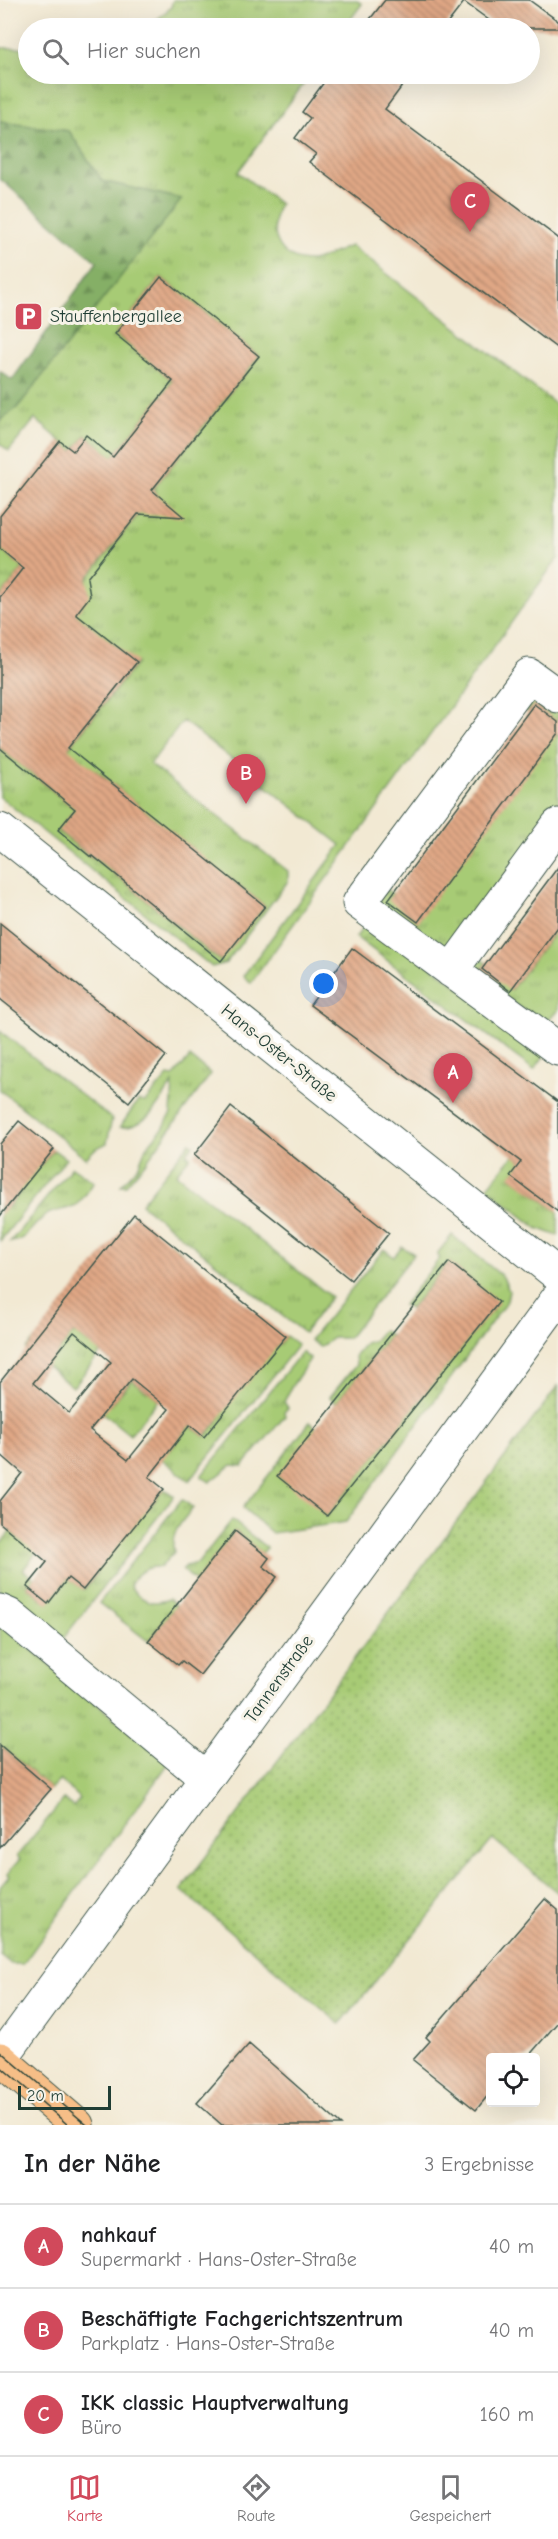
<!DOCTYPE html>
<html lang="de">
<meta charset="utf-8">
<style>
:root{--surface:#fff;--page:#f6f6f6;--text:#202124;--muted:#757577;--line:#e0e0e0;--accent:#d1495b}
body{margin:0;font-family:"Comic Neue",sans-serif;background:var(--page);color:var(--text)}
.controls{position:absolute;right:18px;bottom:18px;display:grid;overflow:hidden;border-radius:6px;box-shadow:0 6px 24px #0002}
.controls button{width:54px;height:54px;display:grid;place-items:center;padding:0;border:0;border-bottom:2px solid var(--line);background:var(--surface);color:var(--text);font:30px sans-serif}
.scale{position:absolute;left:18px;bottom:15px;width:93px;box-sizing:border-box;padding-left:6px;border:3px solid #1f3d34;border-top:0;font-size:16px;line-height:21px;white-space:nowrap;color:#1f3d34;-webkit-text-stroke:4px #f7f3e8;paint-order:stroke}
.you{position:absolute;left:324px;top:984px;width:21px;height:21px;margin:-15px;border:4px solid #fff;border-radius:50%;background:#1a73e8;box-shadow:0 0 0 9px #1a73e833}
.badge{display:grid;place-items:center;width:39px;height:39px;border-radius:50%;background:var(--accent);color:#fff;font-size:20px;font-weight:700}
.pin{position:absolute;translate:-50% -50px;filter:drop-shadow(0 2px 3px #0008)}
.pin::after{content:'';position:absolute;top:32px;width:21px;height:18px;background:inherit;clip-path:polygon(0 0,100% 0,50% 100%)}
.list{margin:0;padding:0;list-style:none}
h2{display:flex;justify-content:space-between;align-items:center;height:78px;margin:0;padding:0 24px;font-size:26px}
h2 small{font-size:20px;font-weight:400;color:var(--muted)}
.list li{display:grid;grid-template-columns:39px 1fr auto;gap:18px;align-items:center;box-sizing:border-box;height:84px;padding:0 24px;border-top:2px solid var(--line)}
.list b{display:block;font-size:22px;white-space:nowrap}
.list p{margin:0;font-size:20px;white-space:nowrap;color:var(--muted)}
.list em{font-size:20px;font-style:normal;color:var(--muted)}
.icon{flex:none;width:33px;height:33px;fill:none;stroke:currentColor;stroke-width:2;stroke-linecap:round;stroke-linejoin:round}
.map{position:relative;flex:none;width:558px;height:2125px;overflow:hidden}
.search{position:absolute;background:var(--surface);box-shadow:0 6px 24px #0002;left:18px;right:18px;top:18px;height:66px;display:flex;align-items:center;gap:15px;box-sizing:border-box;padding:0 21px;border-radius:33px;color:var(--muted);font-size:22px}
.sheet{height:330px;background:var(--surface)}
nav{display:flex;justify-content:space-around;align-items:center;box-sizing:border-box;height:84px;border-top:2px solid var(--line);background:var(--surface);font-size:16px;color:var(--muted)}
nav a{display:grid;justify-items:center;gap:3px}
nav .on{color:var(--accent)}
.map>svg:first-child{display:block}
.grass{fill:url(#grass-tufts);stroke:#638454;stroke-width:1.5}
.forest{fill:url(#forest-firs);stroke:#52764d;stroke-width:1.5}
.park{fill:url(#park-dots);stroke:#638454;stroke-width:1.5}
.building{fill:url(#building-back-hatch);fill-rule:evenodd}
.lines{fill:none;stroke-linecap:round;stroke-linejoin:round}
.minor-casing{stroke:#3f574c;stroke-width:35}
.major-casing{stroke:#3f574c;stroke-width:35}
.minor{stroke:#fff;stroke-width:33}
.major{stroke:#f6be87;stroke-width:33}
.tram{stroke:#1f3d34;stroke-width:1.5}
.labels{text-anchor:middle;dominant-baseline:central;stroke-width:6;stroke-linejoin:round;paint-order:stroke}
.poi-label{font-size:18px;fill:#1f3d34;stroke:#f7f3e8;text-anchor:start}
.street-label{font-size:18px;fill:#1f3d34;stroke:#f7f3e8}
</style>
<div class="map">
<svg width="558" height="2125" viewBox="0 0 558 2125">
<defs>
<pattern id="grass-tufts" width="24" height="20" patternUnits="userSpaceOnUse" patternTransform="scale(1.5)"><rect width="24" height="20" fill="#a7cb75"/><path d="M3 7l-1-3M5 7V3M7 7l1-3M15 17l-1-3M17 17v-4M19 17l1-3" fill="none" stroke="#87a661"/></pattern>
<pattern id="forest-firs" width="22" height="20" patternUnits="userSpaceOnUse" patternTransform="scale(1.5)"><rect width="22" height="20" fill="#85af66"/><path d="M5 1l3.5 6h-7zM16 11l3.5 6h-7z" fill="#6c9055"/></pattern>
<pattern id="park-dots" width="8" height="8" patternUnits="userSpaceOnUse" patternTransform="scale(1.5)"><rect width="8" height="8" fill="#a7cb75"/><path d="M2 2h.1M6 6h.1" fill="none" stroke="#87a661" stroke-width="1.8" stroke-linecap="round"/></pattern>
<pattern id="building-back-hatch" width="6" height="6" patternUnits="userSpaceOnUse" patternTransform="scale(1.5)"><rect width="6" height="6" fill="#e0a785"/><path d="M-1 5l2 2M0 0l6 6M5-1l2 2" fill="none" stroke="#b5896e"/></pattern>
</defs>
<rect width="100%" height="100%" fill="#f7f3e8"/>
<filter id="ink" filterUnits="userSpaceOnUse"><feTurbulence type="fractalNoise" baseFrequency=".0167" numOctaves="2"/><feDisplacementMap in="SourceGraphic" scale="12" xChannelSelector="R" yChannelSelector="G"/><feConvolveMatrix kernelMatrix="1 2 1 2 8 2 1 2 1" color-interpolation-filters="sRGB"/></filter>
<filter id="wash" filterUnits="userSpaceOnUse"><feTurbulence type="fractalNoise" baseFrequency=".008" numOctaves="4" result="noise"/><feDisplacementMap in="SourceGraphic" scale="24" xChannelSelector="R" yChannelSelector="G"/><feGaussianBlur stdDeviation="1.35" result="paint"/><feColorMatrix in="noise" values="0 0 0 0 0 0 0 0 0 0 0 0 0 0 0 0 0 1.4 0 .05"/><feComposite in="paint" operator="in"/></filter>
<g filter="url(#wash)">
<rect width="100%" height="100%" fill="#f2e9d3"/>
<path class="grass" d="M173 0H356L362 4 344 28H148L171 7Z
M0 48H28V74H311L238 172 280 204C266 229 278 262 311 261 321 260 341 249 351 246L558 406V558L251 983 243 976 341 845 183 721 150 764 288 871V881L226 963 212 967 0 797V748L75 809 58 831 92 858 93 856 220 961 265 906 231 879 214 899 136 803 102 775 55 765 137 663 87 623 5 725 83 584 142 510 145 509 156 515 157 494 153 489 259 356 161 277 115 334 173 381 113 457 86 435 73 451 35 419 9 451 0 444V420L17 408 181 199 102 181 69 131 0 122Z
M0 549 23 568 0 597Z
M525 693 558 707V722L534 704 527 712 515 704Z
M558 733V817L452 955 378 907 381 885 393 894 389 899Z
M369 920 547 1052 534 1070 356 937Z
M558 927V1010L545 1024 471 976 474 954 486 963 482 969 511 990Z
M0 1031 112 1119 107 1143 95 1149 86 1158 0 1090Z
M190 1057 211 1074 146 1162 126 1185H121L138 1167 146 1147 164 1127 171 1113 173 1083C160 1101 147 1130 120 1127L138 1101 145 1102 168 1076 173 1077Z
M190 1142 193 1145 186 1154 190 1157 176 1174 331 1297 304 1333 141 1204Z
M521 1146 529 1152 511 1176 558 1212V1236L537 1228 487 1188Z
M54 1150 66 1159 0 1241V1204L7 1209 20 1193 5 1181 26 1155 40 1166Z
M72 1167 94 1182C89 1189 83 1200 76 1205 67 1210 56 1210 48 1214 33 1222 28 1241 10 1242Z
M452 1235 503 1277 509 1291 507 1301 346 1522 272 1533 243 1508 310 1422 316 1428 327 1516 498 1302 449 1262 410 1309 403 1305 440 1258 437 1254Z
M169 1242 181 1252 73 1387 26 1349 33 1341 54 1357 74 1332 89 1344Z
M402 1247 414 1254 348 1338H333L320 1347 310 1340 384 1249 394 1257Z
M239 1299 130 1435 83 1397 90 1389 111 1405 132 1380 147 1392 160 1375Z
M383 1330 390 1335 336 1403 330 1397 356 1365 355 1355 365 1343 373 1341Z
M286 1336 298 1345 189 1481 142 1443 149 1434 170 1451 190 1425 205 1437 218 1421 204 1409 272 1352Z
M302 1352 310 1359 292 1386 284 1402 288 1408 284 1412 285 1416 243 1466 232 1465 210 1482 201 1476Z
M115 1450 23 1570 34 1578 27 1587 48 1603 68 1578 84 1590 97 1574 82 1562 136 1494 151 1506 164 1489 174 1496 59 1644 0 1597V1544L10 1532 25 1543Z
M182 1499 193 1508C182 1522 169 1533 174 1552L161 1567C146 1566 136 1572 130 1586 139 1600 153 1606 169 1599L176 1606 148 1641 99 1603Z
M232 1520 267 1548 262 1553 235 1531 196 1581 182 1570 186 1566 198 1563Z
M0 1624 169 1763 23 1964H11L0 1955V1887L9 1876 7 1874 20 1859 17 1856 64 1799 73 1807 80 1799 60 1780 51 1789 0 1745Z"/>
<path class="forest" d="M0 122 69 131 102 181 182 199 17 408 0 420V371L12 380 97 262 0 179Z"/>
<path class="park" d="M558 1386V1893L493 1839 340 2024 181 1890Z"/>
<g id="blocks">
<path class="building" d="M385 0H529L558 21V28H500L464 2 444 28H363Z
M330 74H411L385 109 558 238V349L309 162 316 154 295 138 310 118 302 112Z
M161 277 259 356 152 490 184 517 138 514 87 578 90 596 76 614 137 662 68 748 265 906 221 961 93 856 92 858 58 830 75 809 0 748V597L23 568 0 549V516L60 441 73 451 86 435 113 457 173 381 115 334Z
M534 704 558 722V733L418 922 388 900Z
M558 867V927L510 991 482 969Z
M0 923 166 1056 129 1102 0 999Z
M352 948 558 1102V1212L510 1176 521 1162 310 1005Z
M231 1107 389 1233 351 1280 194 1155Z
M19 1121 54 1149 0 1216V1144Z
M134 1214 286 1336 204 1437 190 1425 149 1477 164 1489 83 1590 68 1578 48 1604 27 1587 47 1562 0 1523V1501L22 1473 0 1454V1382ZM74 1332 111 1362 69 1413 33 1383ZM132 1379 169 1409 128 1460 90 1430Z
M449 1262 499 1302 327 1516 277 1476Z
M235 1531 269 1558 263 1566 277 1577 200 1675 182 1661 178 1665 148 1641Z
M0 1745 51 1789 0 1848Z
M545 1899 558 1910V2022L527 2058H490V2093L476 2110 413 2060 430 2041 426 2037Z
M249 2044 341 2125H222L197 2103Z"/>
</g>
</g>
<g filter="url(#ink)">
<use href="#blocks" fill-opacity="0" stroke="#3f574c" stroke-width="1.5"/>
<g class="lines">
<defs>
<path id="minor" d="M558 696 529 675 359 903 558 1049
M0 830 558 1275
M451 971 558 825
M0 1611 9 1615 206 1778
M0 2060 558 1298"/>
<path id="major" d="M0 2059 77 2125"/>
</defs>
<use href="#minor" class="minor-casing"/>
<use href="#major" class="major-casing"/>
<use href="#minor" class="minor"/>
<use href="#major" class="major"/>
<path class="tram" d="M0 2051 87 2125
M0 2066 68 2125"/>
</g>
</g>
<defs>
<symbol id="parking-square" viewBox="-11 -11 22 22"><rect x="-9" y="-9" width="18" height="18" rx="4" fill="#d1495b" stroke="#f7f3e8"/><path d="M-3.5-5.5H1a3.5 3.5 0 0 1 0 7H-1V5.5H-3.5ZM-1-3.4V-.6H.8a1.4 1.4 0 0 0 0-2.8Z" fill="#fff"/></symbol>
</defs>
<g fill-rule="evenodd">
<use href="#parking-square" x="12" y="300" width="33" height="33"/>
</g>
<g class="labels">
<g class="poi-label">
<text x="50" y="316">Stauffenbergallee</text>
</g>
<g class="street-label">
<text transform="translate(279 1053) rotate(39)">Hans-Oster-Straße</text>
<text transform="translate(279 1679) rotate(-54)">Tannenstraße</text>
</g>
</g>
</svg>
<div class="controls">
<button><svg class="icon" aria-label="locate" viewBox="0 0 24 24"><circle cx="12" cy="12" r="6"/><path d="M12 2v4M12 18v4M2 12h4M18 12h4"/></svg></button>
</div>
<div class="scale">20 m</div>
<div class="you"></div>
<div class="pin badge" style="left:453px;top:1103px">A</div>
<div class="pin badge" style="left:246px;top:804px">B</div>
<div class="pin badge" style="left:470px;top:232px">C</div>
<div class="search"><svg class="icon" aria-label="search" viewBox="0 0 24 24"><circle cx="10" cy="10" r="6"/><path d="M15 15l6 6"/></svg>Hier suchen</div>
</div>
<section class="sheet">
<h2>In der Nähe<small>3 Ergebnisse</small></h2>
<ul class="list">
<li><span class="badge">A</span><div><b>nahkauf</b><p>Supermarkt · Hans-Oster-Straße</p></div><em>40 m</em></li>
<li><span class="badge">B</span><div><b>Beschäftigte Fachgerichtszentrum</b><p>Parkplatz · Hans-Oster-Straße</p></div><em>40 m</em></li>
<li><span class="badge">C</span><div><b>IKK classic Hauptverwaltung</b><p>Büro</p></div><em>160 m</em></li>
</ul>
</section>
<nav>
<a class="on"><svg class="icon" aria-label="map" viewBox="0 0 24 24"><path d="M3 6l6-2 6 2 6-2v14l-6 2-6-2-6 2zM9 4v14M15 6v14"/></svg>Karte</a>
<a><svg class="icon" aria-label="directions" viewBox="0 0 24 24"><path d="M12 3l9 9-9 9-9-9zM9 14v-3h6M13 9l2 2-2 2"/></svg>Route</a>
<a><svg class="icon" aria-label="saved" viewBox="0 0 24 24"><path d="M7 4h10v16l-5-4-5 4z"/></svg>Gespeichert</a>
</nav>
